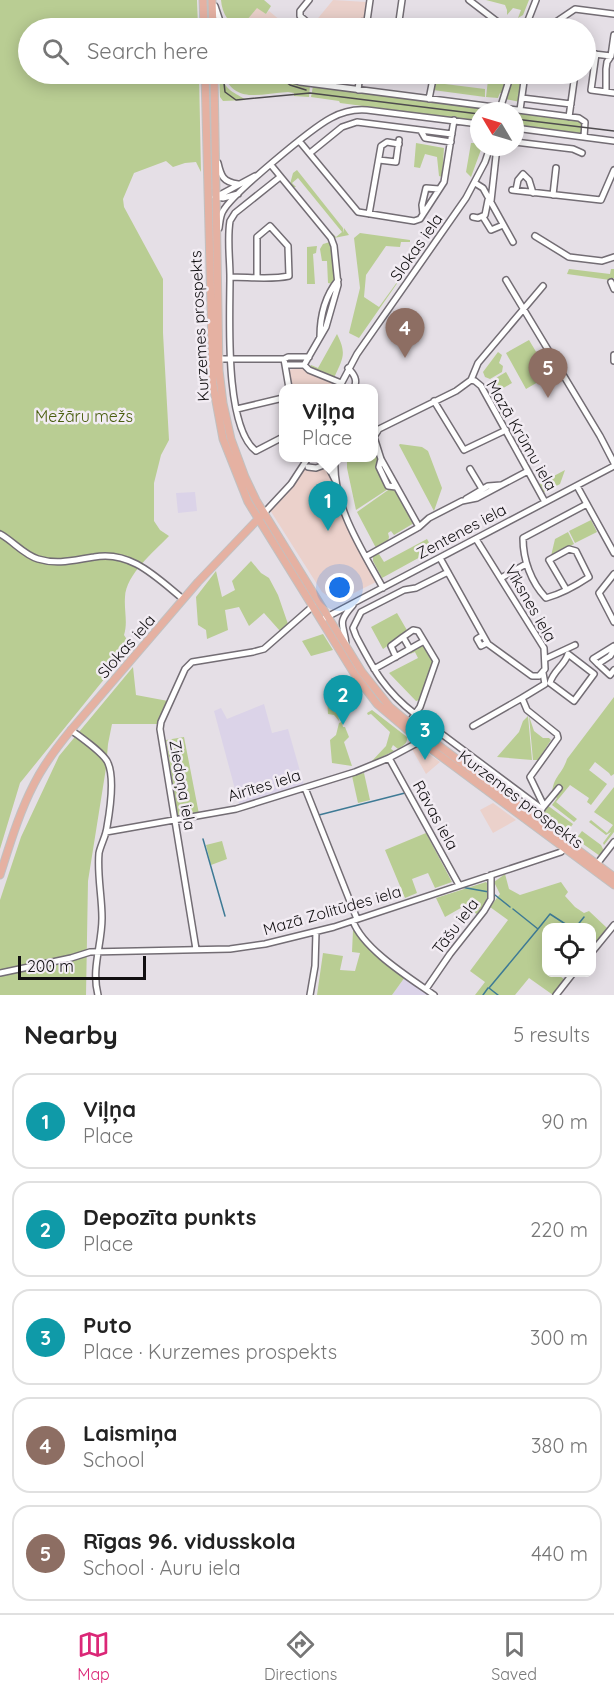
<!DOCTYPE html>
<meta charset="utf-8">
<style>
:root{--surface:#fff;--page:#f6f6f6;--text:#222;--muted:#767676;--line:#e0e0e0;--accent:#db2777}
body{margin:0;font-family:Quicksand,sans-serif;background:var(--page);color:var(--text)}
.controls{position:absolute;right:18px;bottom:18px;display:grid;overflow:hidden;border-radius:12px;box-shadow:0 3px 15px #0003}
.controls button{width:54px;height:54px;display:grid;place-items:center;padding:0;border:0;border-bottom:2px solid var(--line);background:var(--surface);color:var(--text);font:30px sans-serif}
.compass{position:absolute;left:470px;top:102px;width:54px;height:54px;border-radius:50%;background:var(--surface);box-shadow:0 3px 15px #0003;rotate:308deg}
.scale{position:absolute;left:18px;bottom:15px;width:128px;box-sizing:border-box;padding-left:6px;border:3px solid #110f11;border-top:0;font-size:16px;line-height:21px;white-space:nowrap;color:#110f11;-webkit-text-stroke:4px #f2ecf3;paint-order:stroke}
.you{position:absolute;left:340px;top:588px;width:21px;height:21px;margin:-15px;border:4px solid #fff;border-radius:50%;background:#1a73e8;box-shadow:0 0 0 9px #1a73e833}
.badge{display:grid;place-items:center;width:39px;height:39px;border-radius:50%;background:var(--accent);color:#fff;font-size:20px;font-weight:700}
.pin{position:absolute;translate:-50% -50px;filter:drop-shadow(0 2px 3px #0008)}
.pin::after{content:'';position:absolute;top:32px;width:21px;height:18px;background:inherit;clip-path:polygon(0 0,100% 0,50% 100%)}
.popup{position:absolute;left:279px;top:384px;width:99px;height:78px;box-sizing:border-box;display:grid;place-content:center;border-radius:12px;background:var(--surface);filter:drop-shadow(0 2px 4px #0005);font-size:20px;white-space:nowrap;color:var(--muted)}
.popup b{font-size:22px;color:var(--text)}
.popup::after{content:'';position:absolute;left:50%;top:100%;margin-left:-12px;border:12px solid transparent;border-top-color:var(--surface)}
.list{margin:0;padding:0;list-style:none}
h2{display:flex;justify-content:space-between;align-items:center;height:78px;margin:0;padding:0 24px;font-size:26px}
h2 small{font-size:20px;font-weight:400;color:var(--muted)}
.list li{display:grid;grid-template-columns:39px 1fr auto;gap:18px;align-items:center;box-sizing:border-box;height:96px;margin:0 12px 12px;padding:0 12px;border:2px solid var(--line);border-radius:18px}
.list b{display:block;font-size:22px;white-space:nowrap}
.list p{margin:0;font-size:20px;white-space:nowrap;color:var(--muted)}
.list em{font-size:20px;font-style:normal;color:var(--muted)}
.icon{flex:none;width:33px;height:33px;fill:none;stroke:currentColor;stroke-width:2;stroke-linecap:round;stroke-linejoin:round}
.map{position:relative;flex:none;width:614px;height:995px;overflow:hidden}
.search{position:absolute;background:var(--surface);box-shadow:0 3px 15px #0003;left:18px;right:18px;top:18px;height:66px;display:flex;align-items:center;gap:15px;box-sizing:border-box;padding:0 21px;border-radius:33px;color:var(--muted);font-size:22px}
.sheet{height:618px;background:var(--surface)}
nav{display:flex;justify-content:space-around;align-items:center;box-sizing:border-box;height:84px;border-top:2px solid var(--line);background:var(--surface);font-size:16px;color:var(--muted)}
nav a{display:grid;justify-items:center;gap:3px}
nav .on{color:var(--accent)}
.map>svg:first-child{display:block}
.commercial{fill:#ebd1cb}
.industrial{fill:#dbd3e8}
.green{fill:#b9cd93}
.lines{fill:none;stroke-linecap:round;stroke-linejoin:round}
.stream{stroke:#3e7a95;stroke-width:1.5}
.minor-casing{stroke:#736d74;stroke-width:8}
.major-casing{stroke:#c1c1c1;stroke-width:9}
.minor{stroke:#fff;stroke-width:5}
.major{stroke:#e5b1a2;stroke-width:7}
.tram{stroke:#4f4c4f;stroke-width:1.5}
.labels{text-anchor:middle;dominant-baseline:central;stroke-width:5;stroke-linejoin:round;paint-order:stroke}
.street-label{font-size:16px;fill:#110f11;stroke:#f2ecf3}
.park-label{font-size:16px;fill:#495e0e;stroke:#f2ecf3}
</style>
<div class="map">
<svg width="614" height="995" viewBox="0 0 614 995">
<rect width="100%" height="100%" fill="#e5dfe6"/>
<path class="commercial" d="M333 0 366 2 363 28H310Z
M257 7 266 14 269 11 281 21 279 28 241 27Z
M302 368 332 382 329 388H291L288 370Z
M305 468 315 471 327 469 344 519 378 581 346 597 335 601 322 592 270 510 291 487Z
M418 746 440 762 426 774 412 749Z
M493 803 516 820 493 833 480 810Z"/>
<path class="industrial" d="M195 492 197 511 178 513 176 493Z
M264 704 272 733 288 729 304 785 239 804 214 711 221 708 227 719Z
M405 977 431 995H392Z"/>
<path class="green" d="M0 0H197L198 28H28V74H199L201 172 196 162 185 163 173 167 166 161 134 173 123 199 124 207 163 279V333L169 440 161 455 154 483V521L160 530 169 536C154 552 126 574 125 597 124 611 128 622 124 635L131 646 20 783 0 849Z
M221 0H264L271 6 266 14 257 8 241 27 243 28C229 25 222 14 221 0Z
M486 0H529L523 15 518 18 521 10 513 8 507 15V10L505 5Z
M219 74H278L285 79 310 85 309 97 294 96V93L288 92C261 93 236 105 223 74 222 90 236 93 246 100L223 101 220 97Z
M437 74 443 76H438L437 83 485 89V97L433 90Z
M513 74H523L520 102 505 99Z
M488 80 506 83 503 93H500L498 98 486 97Z
M313 86 491 109 490 111H479V121L340 103 339 101 311 97Z
M515 112 578 120 583 123 582 131 579 134 515 126Z
M416 143 444 148 442 177 439 176 437 157 425 154 420 168 414 167Z
M471 143H479V147H482L471 177 466 172Z
M297 170 343 228V233L344 228 349 235 334 238 332 233 336 237 342 232 298 178 292 183 296 187H293L290 184 293 173Z
M360 233 410 240V242H401L400 247 386 246 366 275 364 297 379 307 419 252 359 338 349 333 360 288 354 238Z
M330 242 335 274 333 284 328 283 327 261H322L320 249 323 244Z
M317 246 316 253 313 254 315 284H307V247Z
M569 269 610 274 611 269H614V278L610 280 567 274Z
M337 334C347 354 343 358 334 378L310 367 311 365 318 368Z
M529 340 550 375 526 389 506 353Z
M498 352 502 355 499 363 503 366 502 372 490 379 485 377 483 372Z
M506 372 512 383 496 392 489 382Z
M400 444 422 447 428 451 442 488 434 511 399 445Z
M373 447 379 457 376 467 388 489 356 510 347 468V458H373Z
M565 470 560 484 543 493 539 484Z
M391 488 396 492 414 523 394 535 391 531 388 533 389 537 388 541 376 548 357 512Z
M591 520 597 532 575 543 569 531Z
M568 532 574 544 551 556 555 539Z
M427 539 433 550 382 578 373 561V556L379 554 384 562Z
M251 561 261 573 269 578 278 595 288 624 280 631 264 613 249 626 239 607 225 610 228 630 207 639 206 630 198 625 196 597 216 571 222 597 235 590 232 581Z
M397 613 408 632 383 649 371 627Z
M323 634 333 650 311 656 302 641Z
M422 645 424 646 433 662 420 700 416 701 389 673 418 658 415 652 410 654 408 652Z
M133 667 136 695 168 701 158 724H112L108 744 106 768 88 881 86 995H0V900L21 837 59 756Z
M347 679 351 681 349 687H345L342 684 333 690 334 694 329 697 334 712 338 713 339 721 334 715 328 714C327 695 325 685 347 679Z
M614 697V774L611 776 609 773 595 762 589 770 607 784 591 805 587 802 589 798 570 785 556 802 577 819 574 822 552 805 557 798 552 794C553 776 562 775 567 759Z
M372 710 407 737C408 744 402 746 398 749L393 745 391 749 394 751 371 762 386 746 390 732 371 714 368 715 367 713Z
M528 716 532 760 497 757 519 732 523 721Z
M529 716 534 731 543 738H549L551 740 538 760H533Z
M344 721 342 723 343 727H345L349 737 344 742 352 766 332 763 330 740 336 735 339 723Z
M184 737 199 814 178 819 166 740Z
M364 773 370 800 358 803 352 776Z
M614 787V832L604 845 603 843 611 832 606 835 589 822 591 820 607 833 613 825 594 812Z
M547 805 573 824 567 832 541 813Z
M582 831 601 845 604 851 600 856 576 839Z
M426 833 452 882 435 888 428 873 412 879 417 893 405 898 385 850Z
M222 841 227 859 211 865 206 845Z
M505 874 509 889 520 895 561 882 568 892 565 896 575 907 584 913 589 911 607 928 592 947V927H546V972L556 973 565 980 553 995 529 978 515 995H475L485 982 470 971 508 920 490 907 500 894 494 882Z
M486 882 489 885V892L484 906 478 915 466 905 445 917 436 898Z
M353 930 366 944 405 977 392 995H317L323 953 343 956 340 970 355 971 360 953 352 952Z"/>
<g class="lines">
<path class="stream" d="M319 815 405 793
M203 839 225 916
M461 887 489 892
M495 895 510 907
M513 909 538 929 550 914 570 927
M576 927 584 917
M483 995 488 988
M498 995 489 988 538 929"/>
<defs>
<path id="minor" d="M309 0 300 11V16L314 28
M469 0 499 23 515 28
M215 6 221 24 225 28
M356 28 362 22
M366 28 370 0
M398 28 402 0
M525 28 536 0
M547 28 575 9 614 14
M586 53 611 56
M596 54 591 90 614 93
M282 74 289 79 300 82 579 118 585 122 584 137
M464 74 481 76 482 74
M358 90 360 74
M606 92V69L607 62 611 56 614 35
M522 98 571 104
M429 99 434 74
M500 109 511 74
M520 110 525 74
M569 117 575 74
M515 128 614 141
M421 131 425 138 451 142
M300 142 358 212 414 221 420 219 444 182 454 120
M515 142 573 149 582 153
M310 153 342 127 357 122 452 134
M379 160 396 162 399 140
M218 163C221 176 223 182 238 184
M271 165 331 238 334 246 338 285 326 327 304 365 309 370 341 383
M280 177 235 213 230 221C227 239 230 259 230 277 230 316 224 427 256 451L283 437
M475 183 483 188 513 242
M512 190 601 200 614 170
M516 190 518 180 523 174 529 180 533 193
M553 195 556 168
M215 197 223 198 238 194
M216 197 255 176
M491 201 497 147
M369 214 381 146 387 142 399 144
M423 214 422 205 426 188 439 189
M473 217 478 218 485 215 488 200
M483 217 491 230 503 225
M219 228C220 222 220 216 223 211 233 193 312 128 331 118 342 112 355 109 367 110L479 124
M535 236 569 257 602 261 614 257
M230 277C249 277 271 280 289 276L288 246 270 226 257 237V278
M506 280 600 436 614 463
M611 282 614 289
M320 337C320 316 325 296 338 280
M614 355V361
M218 359H284L288 357H309
M284 359 289 388
M286 365H304
M348 368C354 374 358 380 354 388
M471 380 478 363 543 286
M339 388 357 354 466 198 485 162 490 147
M434 401 464 450 506 430
M237 409 283 398
M324 458 335 480
M335 458C332 505 361 548 383 588
M381 459 379 467 388 486 396 487
M308 467 316 468 327 464
M470 469 482 489
M528 471 477 498 462 501 429 518 419 527 381 459 374 437 379 429 456 391 471 380 475 381 481 386 528 471 545 502
M577 486 614 553
M466 499 488 486 501 485
M264 513 291 484 308 458
M0 534C13 541 24 555 38 559 58 565 74 560 94 557 131 550 157 578 183 599
M367 556 419 527
M440 558 488 644 532 676H539L545 669 544 648 476 539
M614 574 599 593 614 622
M501 578 526 564
M566 589 549 560 569 549 576 551 589 577C577 585 561 594 546 598 531 582 523 560 523 538L587 504
M325 618 614 466
M482 636 477 639 481 646 487 643
M346 645C345 624 335 625 353 605
M410 649 403 637 413 630 418 631 436 661 420 707 415 714 542 809
M614 650 610 656 598 664 610 675 614 670
M568 654 594 674 574 701 550 683C553 671 565 665 568 654Z
M396 657 391 646 403 637
M545 659 575 645
M598 664 593 659 614 646
M374 669 424 641
M543 673 545 684 522 698 527 710 557 734 558 738 530 777 544 806
M409 723 415 714C384 690 374 670 356 636L353 628 361 612 404 590 416 588 448 572
M473 726 522 698
M71 730C80 737 104 753 108 763 115 779 110 810 107 827 106 836 101 844 99 853 97 875 102 896 102 918 102 945 91 968 98 995
M389 758 459 885
M305 788 357 919
M535 817 559 788
M106 832 236 809 355 772 389 758 417 743H423
M597 864 614 842
M353 921C363 949 410 978 434 995
M196 949 160 729 161 722 185 669 192 662 253 652 264 649 313 606
M592 952 614 925
M0 973 71 958 90 952 230 949 265 944 334 927 561 852 565 848
M426 989 450 954 484 911 491 899V875
M310 995 315 966 316 932
M556 995 574 972"/>
<path id="major" d="M203 0 204 28
M212 0 213 28
M205 74 213 385 223 439 248 502 355 675 377 704 423 743 614 885
M214 74 219 370 223 403 231 439 245 477 256 500 362 672 390 707 409 723 614 877
M0 875C10 844 19 813 34 784 44 764 57 747 71 730L198 582 260 517"/>
</defs>
<use href="#minor" class="minor-casing"/>
<use href="#major" class="major-casing"/>
<use href="#minor" class="minor"/>
<use href="#major" class="major"/>
<path class="tram" d="M223 74 225 92 236 100 310 93 479 114
M274 74 290 85 306 90
M515 119 614 131"/>
</g>
<g class="labels">
<g class="street-label">
<text transform="translate(416 247) rotate(-55)">Slokas iela</text>
<text transform="translate(199 326) rotate(-93)">Kurzemes prospekts</text>
<text transform="translate(522 435) rotate(60)">Mazā Krūmu iela</text>
<text transform="translate(461 531) rotate(-28)">Zentenes iela</text>
<text transform="translate(531 603) rotate(60)">Vīksnes iela</text>
<text transform="translate(126 646) rotate(-49)">Slokas iela</text>
<text transform="translate(183 785) rotate(80)">Ziedoņa iela</text>
<text transform="translate(264 785) rotate(-17)">Airītes iela</text>
<text transform="translate(521 799) rotate(37)">Kurzemes prospekts</text>
<text transform="translate(436 815) rotate(61)">Rāvas iela</text>
<text transform="translate(332 910) rotate(-16)">Mazā Zolitūdes iela</text>
<text transform="translate(455 926) rotate(-53)">Tāšu iela</text>
</g>
<g class="park-label">
<text x="84" y="416">Mežāru mežs</text>
</g>
</g>
</svg>
<div class="controls">
<button><svg class="icon" aria-label="locate" viewBox="0 0 24 24"><circle cx="12" cy="12" r="6"/><path d="M12 2v4M12 18v4M2 12h4M18 12h4"/></svg></button>
</div>
<svg class="compass" viewBox="-18 -18 36 36"><path d="M0-13l5 13h-10z" fill="#e53935"/><path d="M0 13l5-13h-10z" fill="#767676"/></svg>
<div class="scale">200 m</div>
<div class="you"></div>
<div class="pin badge" style="left:328px;top:531px;background:#0f9aa8">1</div>
<div class="popup"><b>Viļņa</b>Place</div>
<div class="pin badge" style="left:343px;top:725px;background:#0f9aa8">2</div>
<div class="pin badge" style="left:425px;top:760px;background:#0f9aa8">3</div>
<div class="pin badge" style="left:405px;top:358px;background:#8d6e63">4</div>
<div class="pin badge" style="left:548px;top:398px;background:#8d6e63">5</div>
<div class="search"><svg class="icon" aria-label="search" viewBox="0 0 24 24"><circle cx="10" cy="10" r="6"/><path d="M15 15l6 6"/></svg>Search here</div>
</div>
<section class="sheet">
<h2>Nearby<small>5 results</small></h2>
<ul class="list">
<li><span class="badge" style="background:#0f9aa8">1</span><div><b>Viļņa</b><p>Place</p></div><em>90 m</em></li>
<li><span class="badge" style="background:#0f9aa8">2</span><div><b>Depozīta punkts</b><p>Place</p></div><em>220 m</em></li>
<li><span class="badge" style="background:#0f9aa8">3</span><div><b>Puto</b><p>Place · Kurzemes prospekts</p></div><em>300 m</em></li>
<li><span class="badge" style="background:#8d6e63">4</span><div><b>Laismiņa</b><p>School</p></div><em>380 m</em></li>
<li><span class="badge" style="background:#8d6e63">5</span><div><b>Rīgas 96. vidusskola</b><p>School · Auru iela</p></div><em>440 m</em></li>
</ul>
</section>
<nav>
<a class="on"><svg class="icon" aria-label="map" viewBox="0 0 24 24"><path d="M3 6l6-2 6 2 6-2v14l-6 2-6-2-6 2zM9 4v14M15 6v14"/></svg>Map</a>
<a><svg class="icon" aria-label="directions" viewBox="0 0 24 24"><path d="M12 3l9 9-9 9-9-9zM9 14v-3h6M13 9l2 2-2 2"/></svg>Directions</a>
<a><svg class="icon" aria-label="saved" viewBox="0 0 24 24"><path d="M7 4h10v16l-5-4-5 4z"/></svg>Saved</a>
</nav>
